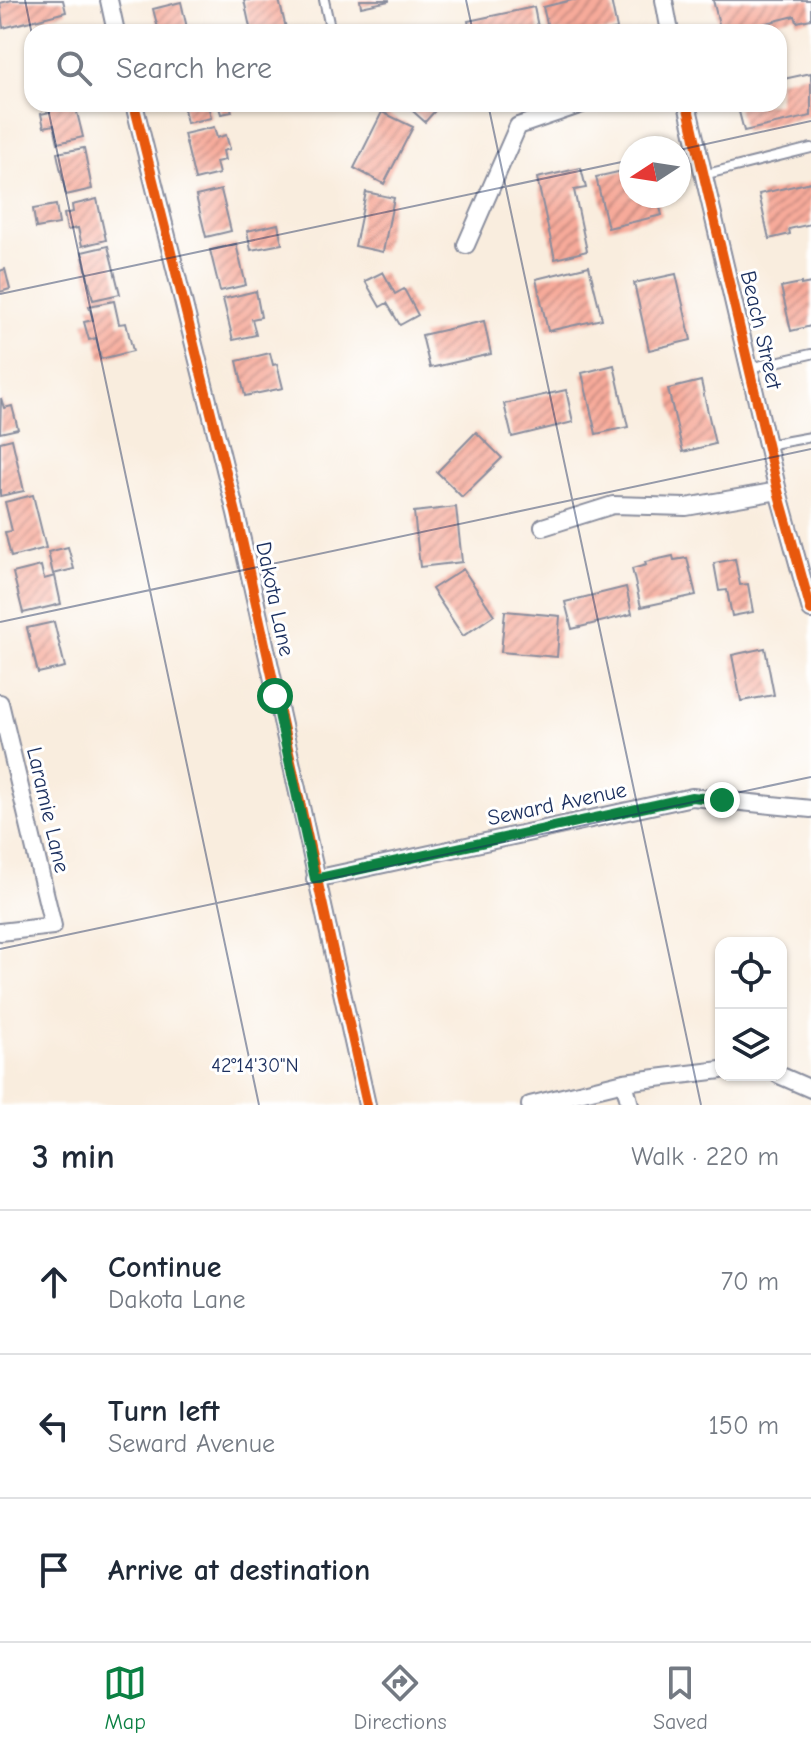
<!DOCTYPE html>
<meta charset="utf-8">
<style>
:root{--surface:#fff;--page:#f2f2f3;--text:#1f2937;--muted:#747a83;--line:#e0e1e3;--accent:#0b8043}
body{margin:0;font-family:"Comic Neue",sans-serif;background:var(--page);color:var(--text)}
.controls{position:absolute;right:24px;bottom:24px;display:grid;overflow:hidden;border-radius:16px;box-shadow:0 2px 6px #0004}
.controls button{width:72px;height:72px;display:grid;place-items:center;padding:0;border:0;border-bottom:2px solid var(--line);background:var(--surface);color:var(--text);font:40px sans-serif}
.compass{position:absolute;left:619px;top:136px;width:72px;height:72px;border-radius:50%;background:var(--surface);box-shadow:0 2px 6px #0004;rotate:258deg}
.stop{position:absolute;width:24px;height:24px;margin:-18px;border:6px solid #0b8043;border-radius:50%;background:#fff}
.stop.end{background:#0b8043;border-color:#fff;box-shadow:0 2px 8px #0008}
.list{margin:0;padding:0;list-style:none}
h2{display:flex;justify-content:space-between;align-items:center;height:104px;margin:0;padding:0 32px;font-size:34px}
h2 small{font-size:26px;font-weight:400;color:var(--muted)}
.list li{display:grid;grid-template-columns:52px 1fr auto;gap:24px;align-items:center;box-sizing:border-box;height:144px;padding:0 32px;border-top:2px solid var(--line)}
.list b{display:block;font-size:30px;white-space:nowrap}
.list p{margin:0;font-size:26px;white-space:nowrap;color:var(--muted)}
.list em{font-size:26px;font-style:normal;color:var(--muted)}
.icon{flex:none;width:44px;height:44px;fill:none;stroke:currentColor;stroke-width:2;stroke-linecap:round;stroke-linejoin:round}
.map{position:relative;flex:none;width:811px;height:1105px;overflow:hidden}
.search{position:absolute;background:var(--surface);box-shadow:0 2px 6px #0004;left:24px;right:24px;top:24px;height:88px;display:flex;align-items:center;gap:20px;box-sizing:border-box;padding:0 28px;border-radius:24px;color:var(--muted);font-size:30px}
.sheet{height:536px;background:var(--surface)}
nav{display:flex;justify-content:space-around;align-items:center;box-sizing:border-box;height:112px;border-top:2px solid var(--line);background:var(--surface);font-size:22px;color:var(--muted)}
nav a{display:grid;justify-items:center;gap:4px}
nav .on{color:var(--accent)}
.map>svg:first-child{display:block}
.building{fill:url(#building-hatch)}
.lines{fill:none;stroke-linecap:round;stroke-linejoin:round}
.lane-casing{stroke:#8a8e9e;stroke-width:12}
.street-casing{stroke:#8a8e9e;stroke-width:20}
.lane{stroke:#fff;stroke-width:8}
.street{stroke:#fff;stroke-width:16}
.cycleway-casing{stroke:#fff;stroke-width:15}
.cycleway{stroke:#e8590c;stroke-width:10}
.route{stroke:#0b8043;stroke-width:10}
.ticks{fill:none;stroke:#1b2f5e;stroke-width:2;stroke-opacity:0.45}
.labels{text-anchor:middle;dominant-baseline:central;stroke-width:6;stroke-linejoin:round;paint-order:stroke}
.street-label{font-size:22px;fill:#1b2f5e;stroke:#fff}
.ticks-label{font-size:20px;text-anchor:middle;fill:#1b2f5e;stroke:#fff;stroke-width:6;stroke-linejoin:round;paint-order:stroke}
</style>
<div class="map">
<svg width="811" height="1105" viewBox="0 0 811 1105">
<defs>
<pattern id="building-hatch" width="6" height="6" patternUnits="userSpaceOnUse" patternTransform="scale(2)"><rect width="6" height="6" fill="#f7aa9a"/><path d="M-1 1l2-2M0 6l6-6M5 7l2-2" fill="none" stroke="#c78b81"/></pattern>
</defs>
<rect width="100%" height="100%" fill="#fff"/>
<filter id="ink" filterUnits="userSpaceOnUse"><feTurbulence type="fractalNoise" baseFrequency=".0125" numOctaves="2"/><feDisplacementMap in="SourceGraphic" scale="16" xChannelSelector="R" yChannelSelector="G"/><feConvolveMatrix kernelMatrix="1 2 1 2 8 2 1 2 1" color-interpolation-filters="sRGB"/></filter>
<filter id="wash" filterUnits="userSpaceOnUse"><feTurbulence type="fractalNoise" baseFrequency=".006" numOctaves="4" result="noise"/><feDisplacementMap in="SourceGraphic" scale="32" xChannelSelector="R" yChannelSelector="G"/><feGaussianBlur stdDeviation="1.8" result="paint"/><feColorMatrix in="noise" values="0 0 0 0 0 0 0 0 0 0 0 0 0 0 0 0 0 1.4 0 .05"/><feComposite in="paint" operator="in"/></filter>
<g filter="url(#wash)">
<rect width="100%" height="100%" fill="#f9edde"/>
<g id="blocks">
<path class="building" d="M12 0H63L66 12 3 28 0 3Z
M244 0H279L287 32H251Z
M360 0H389V1L361 7Z
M572 0H611L617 29 606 32H549L543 7Z
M713 0H811V19L797 22 795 16 742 29 743 32H721Z
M181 2 188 32H159L153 9Z
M534 7 539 32H470L468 21Z
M811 73V116L744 131 737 104H779V80Z
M48 104H75L83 137 58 143 54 125 44 127 41 114 50 112Z
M183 104H208L211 118 187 123Z
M218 104H230L232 112 221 114Z
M405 104H441L425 122Z
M382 112 413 127 384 184 354 168Z
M214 127 217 138 226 135 230 149 223 151 225 160 216 162 219 174 195 180 184 134Z
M84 148 92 189 66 195 57 153Z
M581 168 586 188 574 190 587 251 555 259 537 178Z
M631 169V196H657L662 215 608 228 596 177Z
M811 182V224L789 229 790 234 769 239 759 194Z
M221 190 231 231 206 237 196 196Z
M366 192 394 198 383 252 355 246Z
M97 199 106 240 82 246 78 228 67 230 64 214 73 212 72 205Z
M56 205 59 224 36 228 33 209Z
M278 224 282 244 251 250 247 231Z
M236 244 246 285 220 291 210 250Z
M108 246 120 294 93 300 82 252Z
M589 266 602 319 548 331 536 279Z
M5 269 10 289 0 292V271Z
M383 272 395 294 404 289 418 315 400 325 387 303 380 307 365 281Z
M676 274 691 340 649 350 634 283Z
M801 283V285L811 283V326L791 331 781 287Z
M256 291 261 317 252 319 256 335 233 340 223 299Z
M114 301 119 324 126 323 133 351 101 359 96 338 89 340 84 322 93 320 89 306Z
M484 321 491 354 430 368 422 335Z
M270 353 273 365 277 364 283 388 245 396 237 361Z
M614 365 628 427 596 434 582 373Z
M701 381 715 444 683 452 668 389Z
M566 390 573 422 512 437 504 404Z
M1 398 4 408 12 406 18 429 0 433Z
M476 432 502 458 462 497 437 472Z
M12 439 24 491 0 496V442Z
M33 495 46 548 11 557 5 532 12 531 5 502Z
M456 507 462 562 420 567 414 512Z
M68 547 74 569 53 574 48 552Z
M673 556 674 560 687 558 696 595 641 607 632 569 646 565 645 562Z
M735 559 740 585 748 584 753 612 732 616 727 590 719 591 714 563Z
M41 566 44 579 55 576 61 604 23 613 13 573Z
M463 569 494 615 463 636 432 589Z
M626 587 632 614 572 629 565 602Z
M505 611 560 616 557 657 501 652Z
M54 622 65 667 38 673 27 628Z
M765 648 774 695 741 701 732 655Z"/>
</g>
</g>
<g filter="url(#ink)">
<use href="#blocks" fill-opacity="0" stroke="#8a8e9e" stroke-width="2"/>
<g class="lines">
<defs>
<path id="lane" d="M324 0 331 32
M703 175 811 148
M749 368 811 354
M767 445 811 437"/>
<path id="street" d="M109 0 116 32
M664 0 670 32
M134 104 236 513 367 1105
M687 104 778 491 811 610
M466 245 518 126 582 104
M543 527 613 505 686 507 778 491
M0 703 53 926 0 932
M315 879 692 797 811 809
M779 1075 811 1089
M624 1082 630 1105
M530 1105 624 1082 721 1070"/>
</defs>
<use href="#lane" class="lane-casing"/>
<use href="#street" class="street-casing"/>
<use href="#lane" class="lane"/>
<use href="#street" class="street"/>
<defs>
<path id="cycleway" d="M134 104 236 513 367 1105
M687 104 778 491 811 610"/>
</defs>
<use href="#cycleway" class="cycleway-casing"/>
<use href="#cycleway" class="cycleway"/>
</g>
</g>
<g class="lines" filter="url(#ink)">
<path class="route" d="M275 696 315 879 692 797 722 800"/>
</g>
<path class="ticks" d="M25 0 32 35M466 0 473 32M47 104 259 1105M488 104 701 1105M679 150 811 121M0 294 631 160M0 622 811 449M0 949 811 777"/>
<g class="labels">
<g class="street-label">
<text transform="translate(761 330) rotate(77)">Beach Street</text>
<text transform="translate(275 599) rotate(78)">Dakota Lane</text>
<text transform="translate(557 804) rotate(-12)">Seward Avenue</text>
<text transform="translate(48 810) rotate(77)">Laramie Lane</text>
</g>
</g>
<g class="ticks-label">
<text x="255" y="1072">42°14'30"N</text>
</g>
</svg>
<div class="controls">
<button><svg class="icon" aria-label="locate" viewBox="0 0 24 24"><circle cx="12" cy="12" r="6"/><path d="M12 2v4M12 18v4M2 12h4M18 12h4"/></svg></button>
<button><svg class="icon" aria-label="layers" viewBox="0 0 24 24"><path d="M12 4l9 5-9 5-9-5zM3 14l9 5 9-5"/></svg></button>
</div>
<svg class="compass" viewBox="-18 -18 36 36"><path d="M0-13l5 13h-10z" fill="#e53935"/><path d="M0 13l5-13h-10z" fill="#747a83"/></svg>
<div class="stop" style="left:275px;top:696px"></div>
<div class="stop end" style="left:722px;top:800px"></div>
<div class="search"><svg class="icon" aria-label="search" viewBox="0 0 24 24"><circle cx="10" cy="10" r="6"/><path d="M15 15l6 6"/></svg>Search here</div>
</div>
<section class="sheet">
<h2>3 min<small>Walk · 220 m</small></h2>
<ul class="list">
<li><svg class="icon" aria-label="ahead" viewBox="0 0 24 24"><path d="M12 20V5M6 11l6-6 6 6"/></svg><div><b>Continue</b><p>Dakota Lane</p></div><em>70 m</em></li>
<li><svg class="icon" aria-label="left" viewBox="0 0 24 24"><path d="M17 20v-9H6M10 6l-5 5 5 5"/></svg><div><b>Turn left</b><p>Seward Avenue</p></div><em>150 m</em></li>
<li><svg class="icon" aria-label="arrive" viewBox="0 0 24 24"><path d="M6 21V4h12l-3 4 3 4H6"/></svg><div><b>Arrive at destination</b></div></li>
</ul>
</section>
<nav>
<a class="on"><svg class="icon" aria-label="map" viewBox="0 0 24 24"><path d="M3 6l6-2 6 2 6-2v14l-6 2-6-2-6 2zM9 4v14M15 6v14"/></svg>Map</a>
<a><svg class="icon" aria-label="directions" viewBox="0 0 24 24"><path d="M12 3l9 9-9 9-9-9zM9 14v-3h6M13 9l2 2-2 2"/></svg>Directions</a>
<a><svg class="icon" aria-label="saved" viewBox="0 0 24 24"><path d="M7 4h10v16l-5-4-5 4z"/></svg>Saved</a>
</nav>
